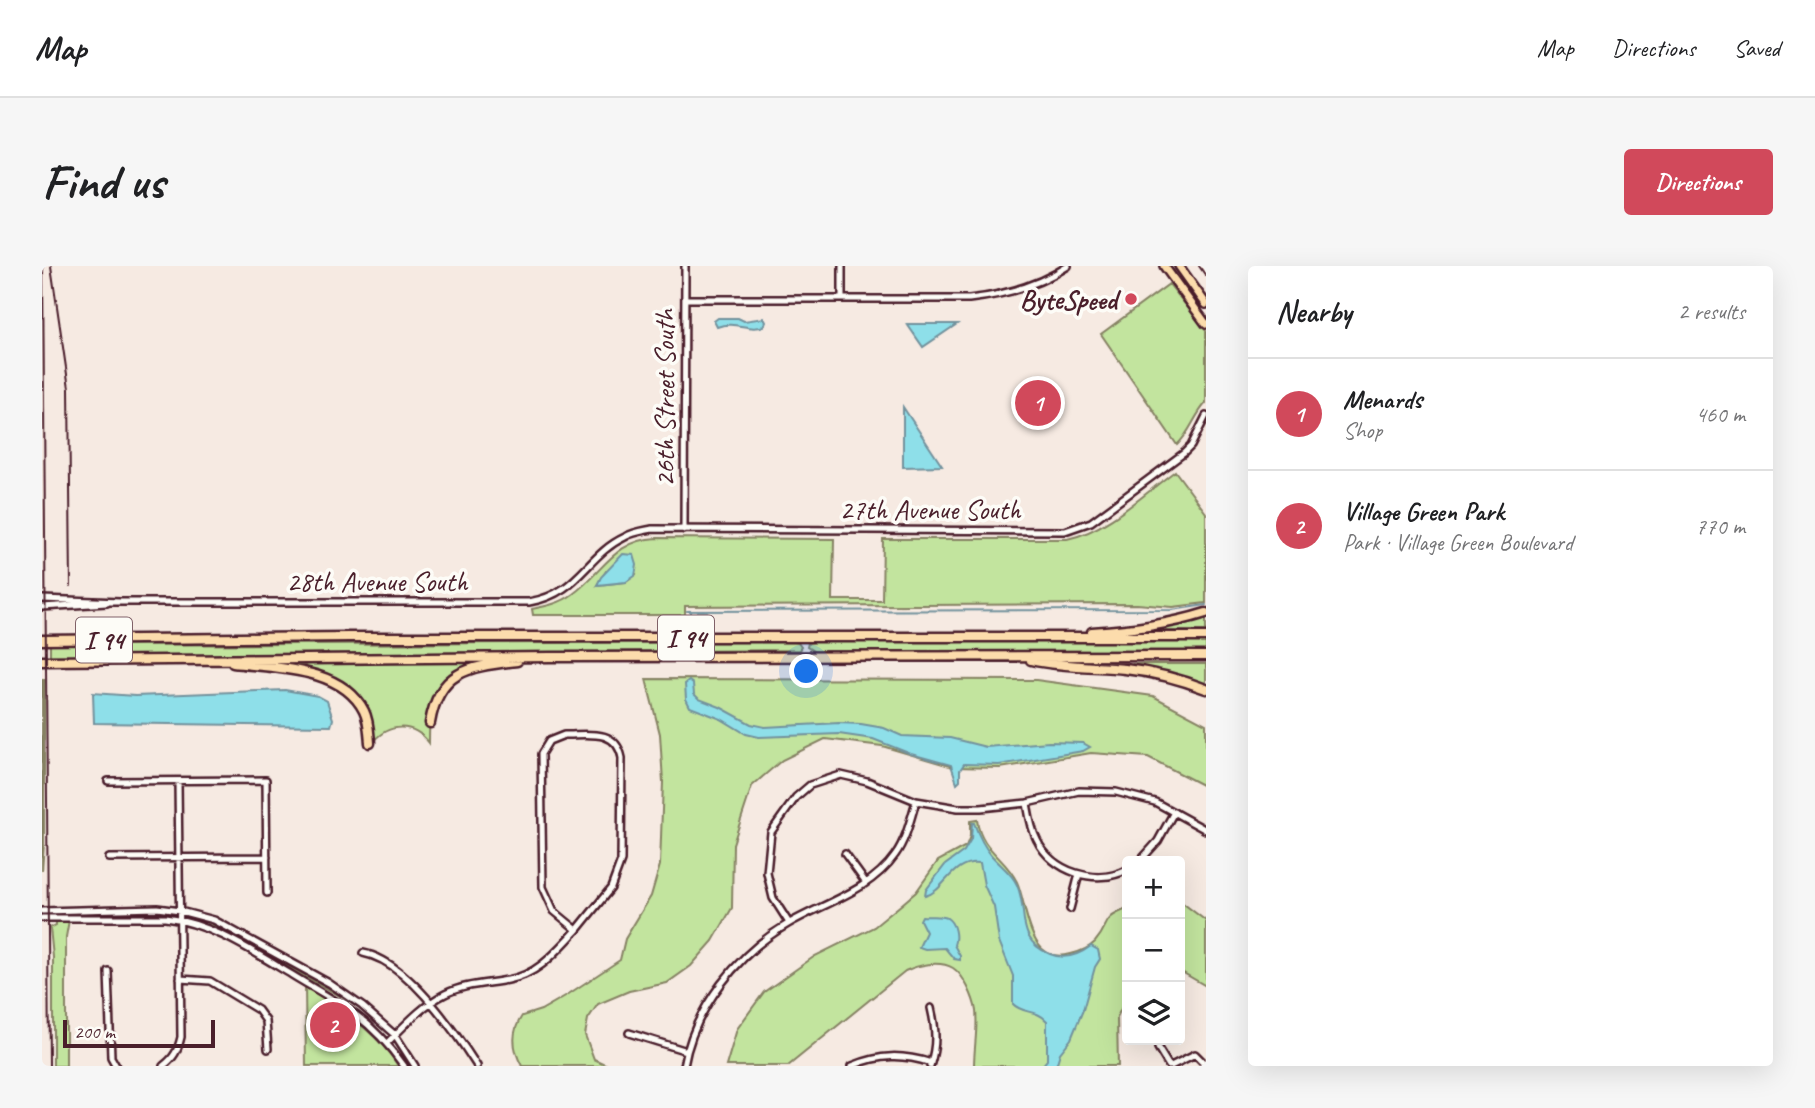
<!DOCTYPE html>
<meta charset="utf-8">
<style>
:root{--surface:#fff;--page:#f6f6f6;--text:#202124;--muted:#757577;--line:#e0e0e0;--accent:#d1495b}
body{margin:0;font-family:Caveat,sans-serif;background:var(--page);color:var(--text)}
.controls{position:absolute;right:21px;bottom:21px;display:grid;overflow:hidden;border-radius:7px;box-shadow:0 7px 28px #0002}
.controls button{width:63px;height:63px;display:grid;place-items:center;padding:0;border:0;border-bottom:2px solid var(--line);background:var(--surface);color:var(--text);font:35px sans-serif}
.scale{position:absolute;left:21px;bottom:18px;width:152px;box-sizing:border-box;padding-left:7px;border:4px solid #4a1f2b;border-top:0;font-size:19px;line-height:24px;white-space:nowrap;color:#4a1f2b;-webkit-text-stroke:5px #fdfcf7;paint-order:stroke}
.you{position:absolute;left:765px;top:406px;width:24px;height:24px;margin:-18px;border:5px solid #fff;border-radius:50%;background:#1a73e8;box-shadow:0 0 0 10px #1a73e833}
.badge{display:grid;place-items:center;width:46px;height:46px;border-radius:50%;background:var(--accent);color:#fff;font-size:23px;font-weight:700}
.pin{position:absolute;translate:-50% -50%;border:4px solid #fff;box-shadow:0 2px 7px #0006}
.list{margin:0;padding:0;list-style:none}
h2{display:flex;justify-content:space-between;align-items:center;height:91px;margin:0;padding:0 28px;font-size:30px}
h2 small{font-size:23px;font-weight:400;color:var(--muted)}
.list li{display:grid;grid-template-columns:46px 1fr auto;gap:21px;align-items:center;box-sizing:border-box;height:112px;padding:0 28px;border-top:2px solid var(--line)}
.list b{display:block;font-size:26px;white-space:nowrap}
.list p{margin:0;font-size:23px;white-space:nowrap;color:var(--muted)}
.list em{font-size:23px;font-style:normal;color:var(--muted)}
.icon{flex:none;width:38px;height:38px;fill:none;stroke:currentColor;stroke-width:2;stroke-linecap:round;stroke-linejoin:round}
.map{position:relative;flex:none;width:1164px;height:800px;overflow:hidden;border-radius:7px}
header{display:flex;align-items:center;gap:42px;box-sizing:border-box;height:98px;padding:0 35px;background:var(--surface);border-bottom:2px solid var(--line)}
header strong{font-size:33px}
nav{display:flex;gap:38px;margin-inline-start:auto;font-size:24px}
.intro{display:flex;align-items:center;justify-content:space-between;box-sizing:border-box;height:168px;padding:0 42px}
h1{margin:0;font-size:49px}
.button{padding:18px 32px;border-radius:7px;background:var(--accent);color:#fff;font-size:24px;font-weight:700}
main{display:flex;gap:42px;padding:0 42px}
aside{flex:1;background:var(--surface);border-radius:7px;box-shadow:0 7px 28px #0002}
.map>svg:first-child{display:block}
.green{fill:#c2e49e;stroke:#868264;stroke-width:2;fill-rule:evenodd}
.water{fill:#8edfe9;stroke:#73929d;stroke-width:2}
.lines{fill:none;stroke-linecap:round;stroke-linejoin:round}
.stream{stroke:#73929d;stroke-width:2}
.minor-casing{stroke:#4a1f2b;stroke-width:10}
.major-casing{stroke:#4a1f2b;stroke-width:12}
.highway-casing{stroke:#4a1f2b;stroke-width:13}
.minor{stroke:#fdfcf7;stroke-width:5}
.major{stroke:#fcdcac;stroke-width:7}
.highway{stroke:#fcdcac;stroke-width:8}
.rail{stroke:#4a1f2b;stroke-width:2}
.poi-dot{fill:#d1495b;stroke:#fdfcf7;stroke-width:2.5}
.labels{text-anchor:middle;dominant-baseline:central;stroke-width:7;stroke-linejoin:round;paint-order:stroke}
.shield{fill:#fdfcf7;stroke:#806168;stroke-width:2}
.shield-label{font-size:26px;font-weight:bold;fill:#4a1f2b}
.poi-label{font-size:28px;font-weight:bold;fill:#4a1f2b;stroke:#fdfcf7;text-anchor:end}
.street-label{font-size:28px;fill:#4a1f2b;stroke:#fdfcf7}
</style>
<header>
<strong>Map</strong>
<nav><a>Map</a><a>Directions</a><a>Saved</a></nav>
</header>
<div class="intro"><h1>Find us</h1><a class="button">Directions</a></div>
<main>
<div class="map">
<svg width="1164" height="800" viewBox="0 0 1164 800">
<rect width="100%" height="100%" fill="#f6eae2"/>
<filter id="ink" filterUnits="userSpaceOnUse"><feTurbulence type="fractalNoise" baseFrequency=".0143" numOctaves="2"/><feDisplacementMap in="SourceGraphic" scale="14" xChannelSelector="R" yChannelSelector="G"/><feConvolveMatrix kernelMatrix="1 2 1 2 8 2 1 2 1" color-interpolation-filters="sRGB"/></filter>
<g filter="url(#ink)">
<path class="green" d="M1127 18 1164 65V137C1152 150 1148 167 1135 179L1059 68Z
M1133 205 1164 247V337L1131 341 1095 338 643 340V349H491L490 343C505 340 519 337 531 328 562 305 572 274 615 272L792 273 791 334H840L841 273H1025C1063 266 1102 228 1133 205ZM564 305 593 309 584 316 555 319Z
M1164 351V365H1120V362Z
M751 376 756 377 759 381 757 384 8 390V379Z
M771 376H1164V385L773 386 765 381 766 377Z
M443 396C393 409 387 428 387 477 371 456 346 457 330 477 329 468 329 458 327 449 318 409 264 402 231 397Z
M1091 398H1164V419L1128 407 1092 401Z
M0 413H2V578L0 605Z
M604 413 994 414 1111 430 1164 458V521L1106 491 1049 487 958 502 911 501 840 480 783 473 740 494 710 520 691 578 690 642 671 675 649 700 625 717 587 725 556 738 546 753 543 769 552 793 567 800H480C471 784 469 766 480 750L499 744 525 729 578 694 583 673 609 630 618 599 621 516 618 468Z
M935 554C939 584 964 592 975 616 986 640 985 701 1029 688 1038 686 1047 682 1053 676 1069 658 1058 653 1085 643V731L1075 751 1076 800H932C932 782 936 762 934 745 932 732 922 709 911 702 897 694 876 699 863 705L746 800H684L695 763 722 726 773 690 832 661 860 638 874 626 896 595 924 580 928 570V555Z
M1138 635 1164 655V720L1138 705Z
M14 654H27L24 671V800H11V691L8 662 14 659Z
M165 658 190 666 314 739 185 667Z
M263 719C297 743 334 764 356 800H264Z"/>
<path class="water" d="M676 52H696L702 55 722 52 724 56 722 60C707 66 693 54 675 61L672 55Z
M865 58H915L881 81Z
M861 141 900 200 861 201Z
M581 288 592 289 595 299 593 310 584 316 555 319 559 311Z
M647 415 651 418 652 428 657 433 678 441 709 458 723 461 797 457 819 458 842 462 860 470 908 472 944 481 1007 476 1041 477 1048 481 1041 485 957 499 922 498 918 504V514L915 517 909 499 869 488 831 473 797 468 717 471 704 468 679 453 648 441 644 433 643 418Z
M243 424 276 430 285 435 291 453 289 460 52 457 51 427 93 430Z
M930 557H932C936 568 942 581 950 590 958 599 971 608 975 619 987 646 972 673 1008 688 1022 694 1037 689 1049 680L1056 684 1058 693 1053 701 1041 744 1029 773 1018 787 1014 800H1000L1005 794V755C995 743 980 748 971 738V710L957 675 952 641 942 619 938 597C909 593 903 626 883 630L884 624 903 599 922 585 929 573Z
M880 650C887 651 899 649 905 652 913 657 915 671 912 679L918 690V694L912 693 903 682 883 683 877 681 884 666 878 654Z"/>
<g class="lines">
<path class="stream" d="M645 345 1130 344 1164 339
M649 345V361"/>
<defs>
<path id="minor" d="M800 0V33
M643 33H927C962 29 996 20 1026 0
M642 264 643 0
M0 333 78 336H487C537 328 544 289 583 271 591 266 600 265 610 263L1023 265 1049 256 1142 187 1149 180 1164 150
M0 341 65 337
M522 469C545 469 574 462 580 492L579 595 569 622 535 664 512 645 501 621 499 488 507 475Z
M66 515 224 514 225 627
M985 537C987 549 989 563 995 574 1010 606 1054 620 1085 604
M803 588 824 617
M67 592 225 591
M1098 595 1116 575 1132 546
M1028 643 1037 608
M0 645 115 642 138 645 172 654 287 717 320 740 353 769 373 800
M0 652H123C169 657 210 685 250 709 271 722 294 734 314 749 333 763 348 780 362 800
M747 657 731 632 725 607 729 566 754 531 768 519 799 509 825 515 874 535 916 542H939L985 537 1037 525 1074 526 1113 536 1164 564
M321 687C365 695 412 764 435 800
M66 705 69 791 74 800
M138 713 168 715 216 744 224 755 226 783
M587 767 645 785
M1116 774V782L1127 800
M345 777C363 759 381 739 403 728 423 718 445 718 466 714 497 708 514 686 535 664
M121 800C132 792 136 784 139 771L136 515
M642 800C652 742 696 687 746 658 782 637 828 625 853 589 864 574 869 552 874 535
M810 800C838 788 861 788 889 797
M888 800C895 779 894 763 889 742
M1129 800 1153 788 1164 799"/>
<path id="major" d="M1122 0 1164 58
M1137 0 1164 38"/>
<path id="highway" d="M1050 366C1089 363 1126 359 1164 347
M0 374 307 371H1164
M989 394C1020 401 1052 400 1083 403 1111 406 1138 413 1164 423
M0 395 509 391 1164 390
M191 397C233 402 300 401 322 445 327 455 327 466 328 477
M388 457C397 403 428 401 475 395"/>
</defs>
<use href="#minor" class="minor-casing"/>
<use href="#major" class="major-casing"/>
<use href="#highway" class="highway-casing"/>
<use href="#minor" class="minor"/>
<use href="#major" class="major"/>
<use href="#highway" class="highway"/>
<path class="rail" d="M1 0 7 800
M9 0 27 122 29 320
M1157 0 1164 10"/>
</g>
</g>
<circle class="poi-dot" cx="1089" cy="33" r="7"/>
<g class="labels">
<g class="shield">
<rect x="616" y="349.5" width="56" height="45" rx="5"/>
<rect x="34" y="351.5" width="56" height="45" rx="5"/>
</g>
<g class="shield-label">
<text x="644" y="372">I 94</text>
<text x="62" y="374">I 94</text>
</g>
<g class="poi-label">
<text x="1075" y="33">ByteSpeed</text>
</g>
<g class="street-label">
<text transform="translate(622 132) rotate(-90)">26th Street South</text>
<text x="888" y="243">27th Avenue South</text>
<text x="335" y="315">28th Avenue South</text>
</g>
</g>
</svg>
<div class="controls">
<button>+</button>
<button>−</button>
<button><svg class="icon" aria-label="layers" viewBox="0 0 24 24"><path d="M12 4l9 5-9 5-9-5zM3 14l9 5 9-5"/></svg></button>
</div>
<div class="scale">200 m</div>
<div class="you"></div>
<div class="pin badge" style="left:996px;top:137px">1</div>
<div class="pin badge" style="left:291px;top:759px">2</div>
</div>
<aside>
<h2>Nearby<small>2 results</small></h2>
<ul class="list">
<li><span class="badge">1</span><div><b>Menards</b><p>Shop</p></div><em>460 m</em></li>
<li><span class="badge">2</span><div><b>Village Green Park</b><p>Park · Village Green Boulevard</p></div><em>770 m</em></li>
</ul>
</aside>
</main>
